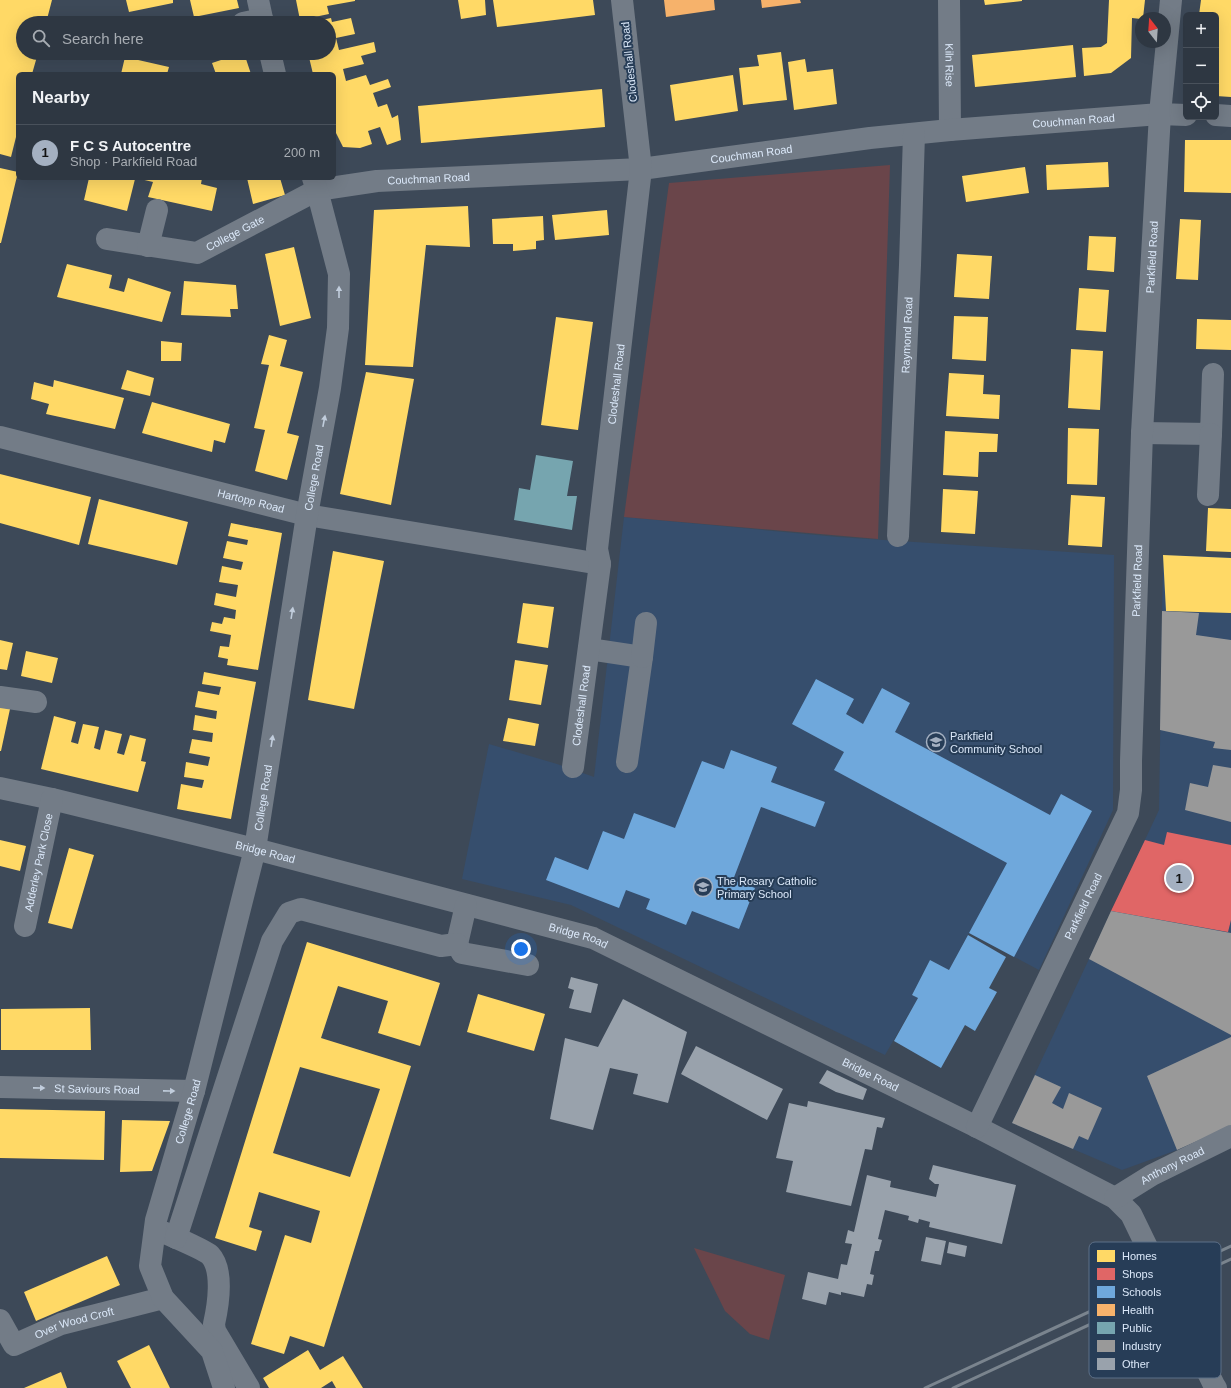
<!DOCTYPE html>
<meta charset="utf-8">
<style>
:root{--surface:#2e3742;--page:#363f49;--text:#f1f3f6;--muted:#a7acb2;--line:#49515b;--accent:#a4b0c1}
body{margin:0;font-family:Helvetica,sans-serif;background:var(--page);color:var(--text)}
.controls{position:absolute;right:12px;top:12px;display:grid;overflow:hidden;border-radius:6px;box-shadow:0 4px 16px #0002}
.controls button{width:36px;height:36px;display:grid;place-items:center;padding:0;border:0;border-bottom:1px solid var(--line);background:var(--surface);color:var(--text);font:20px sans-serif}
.compass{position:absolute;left:1135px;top:12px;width:36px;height:36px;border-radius:50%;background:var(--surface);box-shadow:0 4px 16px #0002;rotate:343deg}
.you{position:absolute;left:521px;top:949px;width:14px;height:14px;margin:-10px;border:3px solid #fff;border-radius:50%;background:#1a73e8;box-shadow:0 0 0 6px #1a73e833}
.badge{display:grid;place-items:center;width:26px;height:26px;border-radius:50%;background:var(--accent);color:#111;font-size:13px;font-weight:700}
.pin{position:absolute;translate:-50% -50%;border:2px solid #fff;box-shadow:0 1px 4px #0006}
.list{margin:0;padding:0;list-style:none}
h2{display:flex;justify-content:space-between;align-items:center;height:52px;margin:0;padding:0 16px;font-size:17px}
h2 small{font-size:13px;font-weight:400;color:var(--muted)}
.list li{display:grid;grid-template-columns:26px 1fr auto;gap:12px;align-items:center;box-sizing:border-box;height:56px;padding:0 16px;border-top:1px solid var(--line)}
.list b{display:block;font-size:15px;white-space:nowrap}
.list p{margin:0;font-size:13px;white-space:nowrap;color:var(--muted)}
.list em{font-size:13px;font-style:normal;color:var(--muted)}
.icon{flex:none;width:22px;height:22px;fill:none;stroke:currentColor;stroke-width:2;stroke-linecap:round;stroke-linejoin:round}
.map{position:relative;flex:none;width:1231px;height:1388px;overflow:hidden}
.search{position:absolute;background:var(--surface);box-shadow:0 4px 16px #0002;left:16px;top:16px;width:320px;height:44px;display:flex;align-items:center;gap:10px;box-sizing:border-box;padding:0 14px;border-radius:22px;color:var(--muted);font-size:15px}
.panel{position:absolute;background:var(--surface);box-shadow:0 4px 16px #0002;left:16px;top:72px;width:320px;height:108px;border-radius:6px}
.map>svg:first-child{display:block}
.built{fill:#364e6d}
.green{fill:#6a454a}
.homes{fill:#ffd966;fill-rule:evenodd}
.shops{fill:#e06666}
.schools{fill:#6fa8dc}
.health{fill:#f6b26b}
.public{fill:#76a5af}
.industry{fill:#999}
.building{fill:#99a2ac}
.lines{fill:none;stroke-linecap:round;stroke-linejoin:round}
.minor{stroke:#737c87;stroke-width:22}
.rail{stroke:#7a848e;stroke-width:3}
.oneway{fill:#c1cddc}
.labels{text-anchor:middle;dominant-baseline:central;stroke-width:4;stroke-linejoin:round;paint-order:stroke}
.street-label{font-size:11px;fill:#dbe8f9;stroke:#273d57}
.poi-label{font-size:11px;fill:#dbe8f9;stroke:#273d57;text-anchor:start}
.key{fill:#273d57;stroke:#5d7088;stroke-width:1}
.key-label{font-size:11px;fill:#dbe8f9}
</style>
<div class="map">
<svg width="1231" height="1388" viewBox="0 0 1231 1388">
<rect width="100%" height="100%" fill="#3d4958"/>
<path class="built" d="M624 517 838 537 1114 555 1113 810 1039 970 969 933 949 970 930 960 912 995 918 998 885 1055 571 905 462 879 489 744 557 764 594 777Z
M1163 555 1231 557V1126L1177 1150 1122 1170 1012 1123 1159 810Z"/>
<path class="green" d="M890 165 878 539 624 517 669 183Z
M694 1248 785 1275 769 1340 750 1334 725 1311Z"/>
<path class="homes" d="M0 0H52L46 23H23V53H38L32 74H18V129L11 157 0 154Z
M126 0H173V3L129 12Z
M190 0H237L239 8 194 17Z
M296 0H355V1L327 6 329 14 300 20Z
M458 0H485L486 15 461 19Z
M493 0H593L595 15 497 27Z
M984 0H1022V1L985 5Z
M1109 0H1145L1143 18 1141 19 1132 18 1131 58 1111 73 1084 76 1082 48 1101 47 1107 43Z
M1201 0H1231V97L1216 96V15H1199Z
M331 18 332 22 351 18 355 34 336 38 339 50 374 42 376 52 361 56 364 64 343 69 346 81 366 75 370 85 388 79 391 87 373 93 378 107 387 104 392 118 398 115 401 140 387 145 380 127 368 131 372 144 360 148 343 147 334 129V74H313L308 53H329V23L312 22Z
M1073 45 1076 77 975 87 972 55Z
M781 52 787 100 743 105 739 68 759 66 757 55Z
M242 53H244L251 74H216L212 63Z
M125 57 169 67 167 74H121Z
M805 59 807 72 833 69 837 104 794 110 788 62Z
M733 75 738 111 675 121 670 85Z
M602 89 605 127 421 143 418 106Z
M1185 140H1231V193L1184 192Z
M1108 162 1109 187 1047 190 1046 165Z
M1025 167 1029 193 966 202 962 176Z
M0 168 18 172 1 243H0Z
M89 178 135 179 127 211 84 200Z
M136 178H202L201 184 217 188 212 211 148 197 153 182Z
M247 178H280L285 195 253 204Z
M468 206 470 247 426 245 413 367 365 365 374 210Z
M607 210 609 235 555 240 552 215Z
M543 216 544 240 536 241V249L513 251V244H493L492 219Z
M1180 219 1201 220 1198 280 1176 279Z
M1089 236 1116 237 1114 272 1087 270Z
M294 247 311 318 280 326 265 254Z
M957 254 992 256 989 299 954 297Z
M67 264 112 275 109 288 124 292 128 278 171 292 162 322 57 297Z
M184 281 236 285 238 309H230L231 317 181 315Z
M1079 288 1109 290 1106 332 1076 330Z
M954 316 988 317 986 361 952 359Z
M556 317 593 322 578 430 541 425Z
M1197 319 1231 320V350L1196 349Z
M269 335 287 340 280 366 303 372 287 433 299 436 287 480 255 471 265 430 254 428 269 365 261 364Z
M161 341 182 343 181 361H161Z
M1071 349 1103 351 1100 410 1068 408Z
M127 370 154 378 150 396 121 389Z
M366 372 414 379 391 505 340 494Z
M949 373 984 375 983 394 1000 395 999 419 946 416Z
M54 380 124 398 115 429 46 414 49 404 31 399 34 382 53 387Z
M152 402 230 424 225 443 214 440 212 452 142 433Z
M1068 428 1099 429 1097 485 1067 484Z
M945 431 998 434 997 452H979L978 477 943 475Z
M0 474 91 497 79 545 0 523Z
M943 489 978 491 975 534 941 532Z
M1071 495 1105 497 1102 547 1068 545Z
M99 499 188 522 177 565 88 544Z
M1208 508 1231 509V552L1206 551Z
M231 523 282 533 258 670 227 665 228 659 218 657 220 646 229 647 231 635 210 631 212 622 222 624 224 617 235 619 236 610 214 605 216 593 236 597 238 585 219 582 222 566 241 570 243 562 223 558 227 541 247 545 248 540 228 536Z
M333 551 384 561 354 709 308 700Z
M1163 555 1231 558V613L1166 611Z
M523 603 554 607 548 648 517 643Z
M0 640 13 643 7 670 0 669Z
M26 651 58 658 52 683 21 676Z
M515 660 548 665 541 705 509 700Z
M204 672 256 682 231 819 177 809 181 784 202 788 204 780 184 777 186 762 208 766 210 757 189 753 192 739 212 742 213 733 193 730 195 715 216 719 217 711 195 707 198 691 219 695 221 687 202 684Z
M0 707 10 709 1 751H0Z
M54 716 76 722 71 742 78 744 83 724 99 727 94 748 100 750 105 730 122 734 117 753 124 755 130 735 146 739 141 761 146 762 138 792 41 769Z
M508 718 539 724 535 746 503 741Z
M0 840 26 846 20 871 0 866Z
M69 848 94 855 72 929 48 923Z
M307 942 440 983 420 1046 378 1033 388 1001 338 986 321 1038 411 1066 324 1347 290 1336 284 1354 251 1344 285 1235 311 1243 320 1211 259 1192 249 1227 262 1231 256 1251 215 1238ZM300 1067 380 1089 350 1177 273 1153Z
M478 994 545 1014 534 1051 467 1032Z
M90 1008 91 1050H1V1009Z
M0 1109 105 1111 104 1160 0 1158Z
M122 1120 170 1121 152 1171 120 1172Z
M107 1256 120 1285 36 1321 24 1292Z
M149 1345 170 1388H131L117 1361Z
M308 1350 320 1370 343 1356 363 1388H336L332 1381 321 1388H269L263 1378Z
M61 1372 67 1388H24Z"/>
<path class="shops" d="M1167 832 1231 845V920L1228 932 1111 911 1145 840 1164 845Z"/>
<path class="schools" d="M816 679 854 699 846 714 863 724 882 688 910 703 895 732 1050 815 1061 794 1092 811 1014 957 969 933 1007 863 834 770 844 752 792 724Z
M731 750 777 767 771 782 825 802 815 827 761 807 733 880 755 888 739 929 692 911 686 925 646 909 650 899 626 890 619 908 546 880 555 857 588 870 603 831 624 839 634 813 675 828 702 761 724 769Z
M968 935 1006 957 989 988 997 992 975 1031 965 1025 941 1068 894 1041 918 998 912 995 930 960 949 970Z"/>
<path class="health" d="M664 0H714L715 10 666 17Z
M761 0H800L801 3 762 8Z"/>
<path class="public" d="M536 455 573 461 567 496H577L572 530 514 520 519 488 530 490Z"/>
<path class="industry" d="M1162 611 1199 613 1196 635 1231 640V750L1213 748 1215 742 1160 730Z
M1213 765 1231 768V822L1185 810 1190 783 1208 787Z
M1111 911 1231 933V1035L1089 959Z
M1231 1037V1126L1177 1150 1147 1076Z
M1035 1075 1061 1087 1052 1103 1063 1109 1069 1093 1102 1108 1088 1140 1079 1136 1073 1149 1012 1123Z"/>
<path class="building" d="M571 977 598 984 591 1013 569 1008 574 990 568 988Z
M623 999 687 1032 668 1103 633 1094 638 1074 610 1068 593 1130 550 1119 565 1038 598 1047Z
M696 1046 783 1089 767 1120 681 1074Z
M827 1070 867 1089 863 1100 836 1092 819 1083Z
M808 1101 885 1118 882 1128 877 1127 872 1150 865 1149 851 1206 786 1192 793 1161 776 1158 789 1103 807 1107Z
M933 1165 1016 1185 1002 1244 929 1227 930 1222 919 1219 918 1223 908 1220 909 1216 885 1210 878 1239 882 1240 879 1251H875L870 1274 874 1275 872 1285 867 1284 864 1297 841 1292V1295L829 1292 826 1305 802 1299 808 1272 838 1279 841 1264 847 1265 852 1244 845 1243 848 1230 854 1232 867 1175 891 1181 890 1187 936 1197 939 1184H935L929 1179Z
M926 1237 946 1241 941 1265 921 1261Z
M949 1242 967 1246 965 1257 947 1253Z"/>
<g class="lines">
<g class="minor">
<path d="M258 0 263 23"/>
<path id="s1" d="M949 0 950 130"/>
<path d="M243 23 262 19"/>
<path d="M270 53 275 74"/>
<path d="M1216 115 1231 116"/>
<path id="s2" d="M107 239 197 253 317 190 377 181 641 169 870 138 950 130 1160 114 1186 115"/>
<path d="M148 246 157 210"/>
<path d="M1142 433 1211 434 1213 374"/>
<path id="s3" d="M0 437 307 515 600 564"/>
<path d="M1208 495 1211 434"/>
<path id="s4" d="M898 536 910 265 914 134"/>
<path d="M589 649 642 657 627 762"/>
<path d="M642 657 646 623"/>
<path d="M0 697 36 702"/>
<path id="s5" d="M573 767 600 564 597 549 641 169 622 0"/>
<path id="s6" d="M0 788 52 799 255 849 593 938 977 1127 1115 1198 1131 1214 1214 1385 1216 1388"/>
<path d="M466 905 457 944 462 953 528 965"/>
<path id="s7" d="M25 926 52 799"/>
<path id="s8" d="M0 1087 194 1091"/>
<path id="s9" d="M977 1127 1128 813 1131 790V761L1142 433 1160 114 1171 0"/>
<path id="s10" d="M1115 1198 1152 1175 1231 1136"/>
<path d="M163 1232C172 1236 205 1250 210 1255 224 1270 218 1306 214 1324L215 1331 249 1388"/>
<path d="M176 1238 272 941 289 913 301 909 441 946 457 944"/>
<path id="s11" d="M0 1320 14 1345 61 1324 163 1298"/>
<path id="s12" d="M224 1388 212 1351 163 1298 150 1266 156 1220 194 1091 255 849 307 515 330 388 338 328 339 274 317 190 313 178"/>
</g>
<path class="rail" d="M925 1388 1231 1246
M953 1388 1231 1259"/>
</g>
<defs><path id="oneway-solid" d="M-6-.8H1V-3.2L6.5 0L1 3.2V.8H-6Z"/></defs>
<g class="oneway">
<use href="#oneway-solid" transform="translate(339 292) rotate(-90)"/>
<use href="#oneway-solid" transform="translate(324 421) rotate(-79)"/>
<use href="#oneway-solid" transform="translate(292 613) rotate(-81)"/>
<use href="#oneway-solid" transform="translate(272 741) rotate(-81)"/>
<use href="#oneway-solid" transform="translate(39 1088) rotate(1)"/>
<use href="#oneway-solid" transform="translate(169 1091) rotate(1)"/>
</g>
<defs>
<symbol id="school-ring" viewBox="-11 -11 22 22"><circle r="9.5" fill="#273d57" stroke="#a4b0c1" stroke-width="1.5"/><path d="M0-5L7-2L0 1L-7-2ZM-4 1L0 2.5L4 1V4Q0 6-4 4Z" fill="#a4b0c1"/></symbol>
</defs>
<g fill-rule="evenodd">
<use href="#school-ring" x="925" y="731" width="22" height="22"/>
<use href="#school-ring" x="692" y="876" width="22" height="22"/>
</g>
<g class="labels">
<g class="street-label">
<text transform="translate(629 62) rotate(-96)">Clodeshall Road</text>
<text stroke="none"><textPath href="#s1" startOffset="65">Kiln Rise</textPath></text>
<text stroke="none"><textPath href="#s2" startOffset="987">Couchman Road</textPath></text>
<text stroke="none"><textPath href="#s2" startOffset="663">Couchman Road</textPath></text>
<text stroke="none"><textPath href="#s2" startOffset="339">Couchman Road</textPath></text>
<text stroke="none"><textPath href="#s2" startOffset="134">College Gate</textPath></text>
<text stroke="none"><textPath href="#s9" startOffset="905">Parkfield Road</textPath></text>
<text stroke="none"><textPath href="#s4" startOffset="201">Raymond Road</textPath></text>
<text stroke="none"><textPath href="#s5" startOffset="386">Clodeshall Road</textPath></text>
<text stroke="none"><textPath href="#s12" startOffset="952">College Road</textPath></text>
<text stroke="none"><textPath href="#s3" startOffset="259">Hartopp Road</textPath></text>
<text stroke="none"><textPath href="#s9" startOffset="581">Parkfield Road</textPath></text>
<text stroke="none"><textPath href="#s5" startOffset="62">Clodeshall Road</textPath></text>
<text stroke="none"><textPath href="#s12" startOffset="628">College Road</textPath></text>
<text stroke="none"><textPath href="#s6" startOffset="273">Bridge Road</textPath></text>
<text stroke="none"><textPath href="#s7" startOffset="65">Adderley Park Close</textPath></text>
<text stroke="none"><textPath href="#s9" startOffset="245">Parkfield Road</textPath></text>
<text stroke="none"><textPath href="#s6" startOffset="597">Bridge Road</textPath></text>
<text stroke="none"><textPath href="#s6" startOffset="921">Bridge Road</textPath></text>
<text stroke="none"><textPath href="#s8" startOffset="97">St Saviours Road</textPath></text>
<text stroke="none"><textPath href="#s12" startOffset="305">College Road</textPath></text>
<text stroke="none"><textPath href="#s10" startOffset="66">Anthony Road</textPath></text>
<text stroke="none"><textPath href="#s11" startOffset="93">Over Wood Croft</textPath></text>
</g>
<g class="poi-label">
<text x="950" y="736">Parkfield<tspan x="950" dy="13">Community School</tspan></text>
<text x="717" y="881">The Rosary Catholic<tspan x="717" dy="13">Primary School</tspan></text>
</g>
</g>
<rect x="1089" y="1242" width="132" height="136" rx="6" class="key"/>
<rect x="1097" y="1250" width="18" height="12" fill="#ffd966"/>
<rect x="1097" y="1268" width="18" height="12" fill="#e06666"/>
<rect x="1097" y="1286" width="18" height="12" fill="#6fa8dc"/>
<rect x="1097" y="1304" width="18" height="12" fill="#f6b26b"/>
<rect x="1097" y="1322" width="18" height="12" fill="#76a5af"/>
<rect x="1097" y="1340" width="18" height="12" fill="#999"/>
<rect x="1097" y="1358" width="18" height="12" fill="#99a2ac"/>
<g class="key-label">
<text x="1122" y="1260">Homes</text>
<text x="1122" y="1278">Shops</text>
<text x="1122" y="1296">Schools</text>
<text x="1122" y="1314">Health</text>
<text x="1122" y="1332">Public</text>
<text x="1122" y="1350">Industry</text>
<text x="1122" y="1368">Other</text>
</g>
</svg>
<div class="controls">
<button>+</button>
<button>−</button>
<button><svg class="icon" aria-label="locate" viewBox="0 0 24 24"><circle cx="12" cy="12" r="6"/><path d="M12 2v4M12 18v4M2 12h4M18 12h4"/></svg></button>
</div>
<svg class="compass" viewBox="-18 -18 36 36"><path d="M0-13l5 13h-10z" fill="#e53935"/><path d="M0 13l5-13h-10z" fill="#a7acb2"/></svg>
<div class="you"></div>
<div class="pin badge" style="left:1179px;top:878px">1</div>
<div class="search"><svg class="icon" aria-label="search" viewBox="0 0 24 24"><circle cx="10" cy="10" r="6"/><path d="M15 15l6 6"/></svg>Search here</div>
<section class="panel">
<h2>Nearby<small></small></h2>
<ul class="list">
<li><span class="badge">1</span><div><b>F C S Autocentre</b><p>Shop · Parkfield Road</p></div><em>200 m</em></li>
</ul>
</section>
</div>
